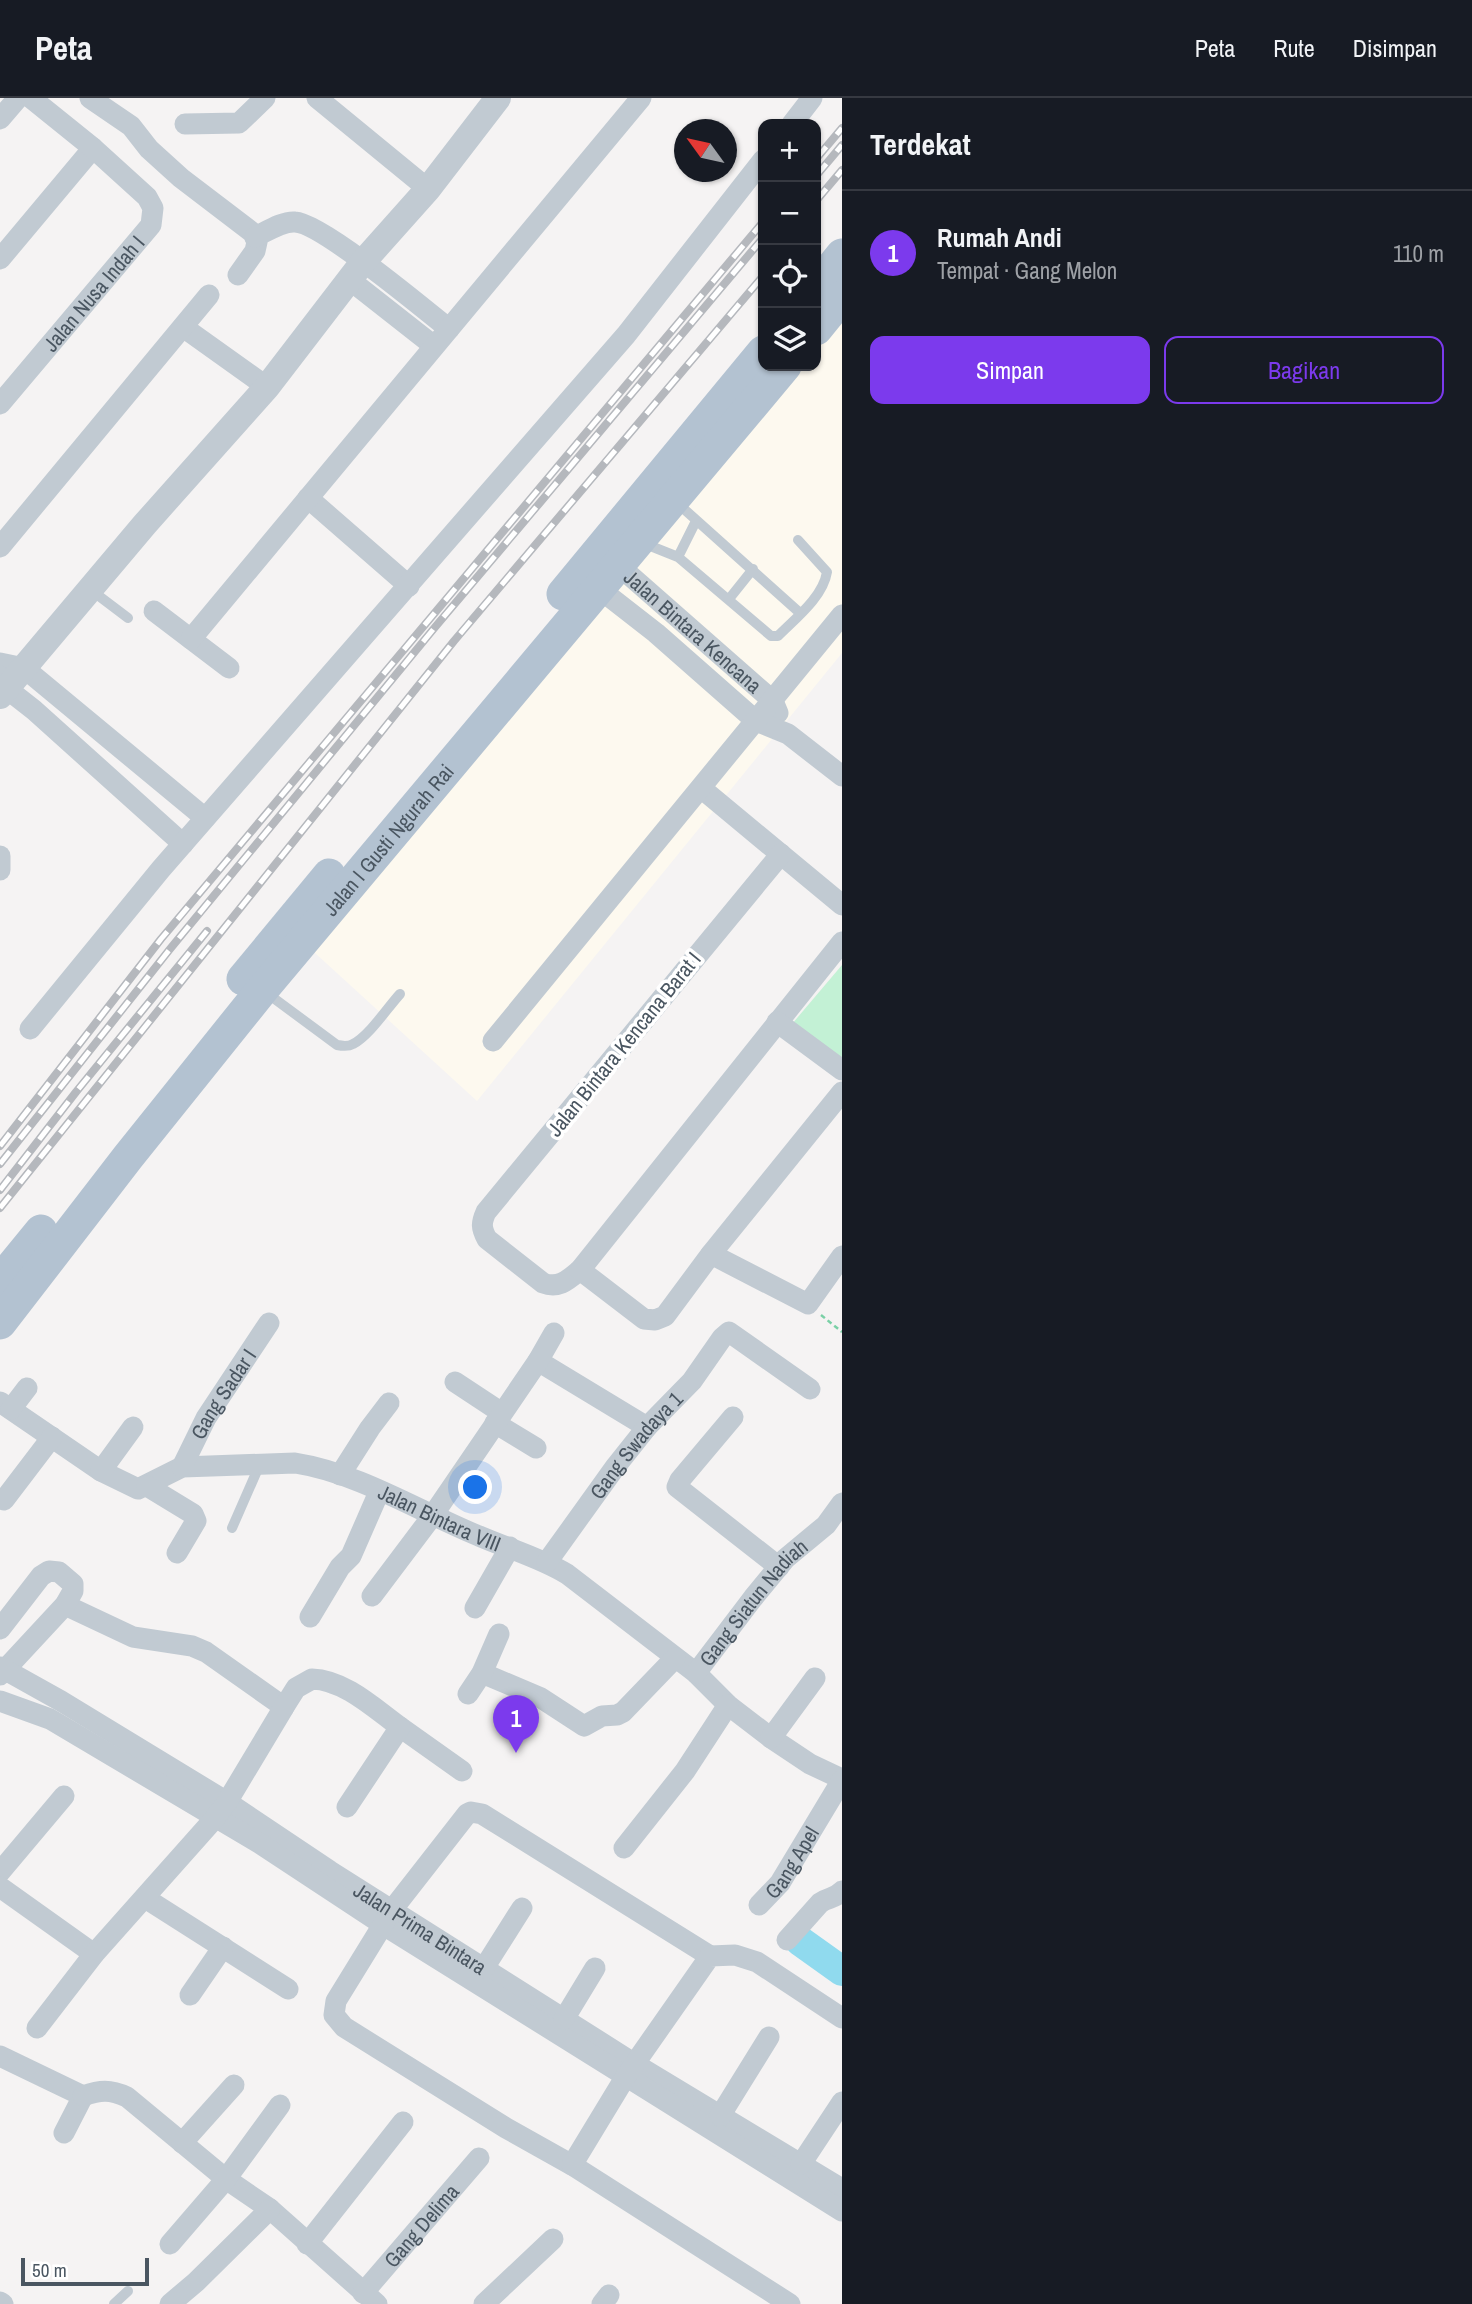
<!DOCTYPE html>
<html lang="id">
<meta charset="utf-8">
<style>
:root{--surface:#171b24;--page:#20242c;--text:#f1f3f6;--muted:#9ea1a6;--line:#363941;--accent:#7c3aed}
body{margin:0;font-family:"Archivo Narrow",sans-serif;background:var(--page);color:var(--text)}
.controls{position:absolute;right:21px;top:21px;display:grid;overflow:hidden;border-radius:14px;box-shadow:0 2px 5px #0004}
.controls button{width:63px;height:63px;display:grid;place-items:center;padding:0;border:0;border-bottom:2px solid var(--line);background:var(--surface);color:var(--text);font:35px sans-serif}
.compass{position:absolute;left:674px;top:21px;width:63px;height:63px;border-radius:50%;background:var(--surface);box-shadow:0 2px 5px #0004;rotate:303deg}
.scale{position:absolute;left:21px;bottom:18px;width:128px;box-sizing:border-box;padding-left:7px;border:4px solid #4a5661;border-top:0;font-size:19px;line-height:24px;white-space:nowrap;color:#4a5661;-webkit-text-stroke:5px #fff;paint-order:stroke}
.you{position:absolute;left:476px;top:1390px;width:24px;height:24px;margin:-18px;border:5px solid #fff;border-radius:50%;background:#1a73e8;box-shadow:0 0 0 10px #1a73e833}
.badge{display:grid;place-items:center;width:46px;height:46px;border-radius:50%;background:var(--accent);color:#fff;font-size:23px;font-weight:700}
.pin{position:absolute;translate:-50% -58px;filter:drop-shadow(0 2px 4px #0008)}
.pin::after{content:'';position:absolute;top:37px;width:24px;height:21px;background:inherit;clip-path:polygon(0 0,100% 0,50% 100%)}
.list{margin:0;padding:0;list-style:none}
h2{display:flex;justify-content:space-between;align-items:center;height:91px;margin:0;padding:0 28px;font-size:30px}
h2 small{font-size:23px;font-weight:400;color:var(--muted)}
.list li{display:grid;grid-template-columns:46px 1fr auto;gap:21px;align-items:center;box-sizing:border-box;height:126px;padding:0 28px;border-top:2px solid var(--line)}
.list b{display:block;font-size:26px;white-space:nowrap}
.list p{margin:0;font-size:23px;white-space:nowrap;color:var(--muted)}
.list em{font-size:23px;font-style:normal;color:var(--muted)}
.actions{display:flex;gap:14px;padding:21px 28px}
.actions a{flex:1;padding:16px 0;border:2px solid var(--accent);border-radius:14px;text-align:center;font-size:24px;color:var(--accent)}
.actions .main{background:var(--accent);color:#fff}
.icon{flex:none;width:38px;height:38px;fill:none;stroke:currentColor;stroke-width:2;stroke-linecap:round;stroke-linejoin:round}
.map{position:relative;flex:none;width:842px;height:2206px;overflow:hidden}
header{display:flex;align-items:center;gap:42px;box-sizing:border-box;height:98px;padding:0 35px;background:var(--surface);border-bottom:2px solid var(--line)}
header strong{font-size:33px}
nav{display:flex;gap:38px;margin-inline-start:auto;font-size:24px}
main{display:flex}
aside{flex:1;background:var(--surface)}
.map>svg:first-child{display:block}
.commercial{fill:#fdf9ef}
.green{fill:#c3f1d5}
.lines{fill:none;stroke-linecap:round;stroke-linejoin:round}
.river{stroke:#90daee;stroke-width:30}
.path{stroke:#7ad0a6;stroke-width:2.5;stroke-dasharray:5 3.5;stroke-linecap:butt}
.service{stroke:#c1cad2;stroke-width:10}
.minor{stroke:#c1cad2;stroke-width:21}
.tertiary{stroke:#c1cad2;stroke-width:26}
.primary{stroke:#b3c2d1;stroke-width:33}
.rail-casing{stroke:#b5b8bd;stroke-width:8}
.rail{stroke:#fff;stroke-width:5;stroke-dasharray:16;stroke-linecap:butt}
.labels{text-anchor:middle;dominant-baseline:central;stroke-width:7;stroke-linejoin:round;paint-order:stroke}
.street-label{font-size:21px;fill:#4a5661;stroke:#fff}
</style>
<header>
<strong>Peta</strong>
<nav><a>Peta</a><a>Rute</a><a>Disimpan</a></nav>
</header>
<main>
<div class="map">
<svg width="842" height="2206" viewBox="0 0 842 2206">
<rect width="100%" height="100%" fill="#f5f3f3"/>
<path class="commercial" d="M842 199V555L477 1003 303 844 785 268H816V231Z"/>
<path class="green" d="M842 867V969L792 926Z"/>
<g class="lines">
<path class="river" d="M800 1843 842 1873"/>
<path class="path" d="M821 1217 842 1234"/>
<path class="service" d="M675 403 800 515
M643 445 678 459 771 538H778C796 520 823 499 827 474L798 442
M678 459 696 423
M91 492 128 520
M729 501 753 471
M264 893 337 947C342 948 348 949 353 946 369 938 388 909 400 896
M232 1430 260 1366
M114 2206 128 2193"/>
<g class="minor">
<path d="M90 0 131 28 149 51 181 80 253 135 257 144 255 153 238 177"/>
<path d="M317 0 428 91"/>
<path d="M0 21 18 0"/>
<path d="M185 26 239 25 265 0"/>
<path d="M792 26 812 0"/>
<path d="M255 139C266 134 282 123 295 124 321 125 423 210 449 231"/>
<path d="M0 161 93 50"/>
<path d="M350 182 434 248"/>
<path d="M183 229 267 289"/>
<path id="s1" d="M0 306 151 127 153 110 147 99 93 50 31 0"/>
<path d="M308 400 409 488"/>
<path d="M0 449 209 197"/>
<path id="s2" d="M618 467 773 603 778 615"/>
<path d="M597 489 656 535 756 623 788 636 842 678"/>
<path d="M154 513 229 570"/>
<path d="M191 541 641 0"/>
<path d="M0 565 24 570 205 720"/>
<path d="M0 578 6 590 34 612 183 746"/>
<path d="M701 690 842 807"/>
<path d="M781 756 486 1114C481 1125 481 1130 487 1141L543 1185C559 1191 568 1182 580 1172L842 844"/>
<path d="M0 758V772"/>
<path d="M777 924 842 972"/>
<path d="M30 931 161 771 626 237 763 62"/>
<path d="M493 943 842 517"/>
<path d="M711 1156 808 1206 842 1158"/>
<path d="M580 1172 644 1221 655 1222 665 1218 711 1156 842 994"/>
<path d="M538 1263 647 1329"/>
<path d="M455 1284 502 1315"/>
<path id="s3" d="M0 1304 101 1373 138 1391 182 1369 295 1365C359 1375 420 1414 479 1438 509 1451 539 1459 567 1476L696 1575 728 1607 771 1640 810 1666 842 1681"/>
<path d="M11 1311 27 1290"/>
<path d="M733 1319 680 1382 677 1389 779 1469"/>
<path d="M495 1325 536 1350"/>
<path id="s4" d="M182 1369 206 1320 269 1225"/>
<path d="M101 1373 133 1329"/>
<path d="M340 1377 370 1330 389 1305"/>
<path d="M147 1388 193 1416 196 1423 177 1455"/>
<path d="M4 1402 52 1339"/>
<path id="s5" d="M547 1464 616 1368 647 1329 692 1283 722 1240 729 1234 810 1291"/>
<path d="M372 1498 433 1417 538 1263 554 1235"/>
<path d="M65 1507 133 1539 192 1548 206 1554 284 1609"/>
<path d="M475 1510 510 1449"/>
<path d="M310 1519 340 1469 351 1458 379 1394"/>
<path d="M0 1531 41 1478 49 1473 59 1474 73 1486V1493L65 1507 0 1577"/>
<path id="s6" d="M0 1569 61 1603 227 1704 330 1773 635 1966 842 2091"/>
<path d="M482 1575 541 1600 584 1628 602 1618 617 1617 623 1614 675 1560"/>
<path id="s7" d="M696 1575 753 1500 785 1461 826 1427 842 1405"/>
<path d="M468 1596 482 1575 499 1536"/>
<path d="M0 1603 50 1621 259 1745 382 1826 842 2113"/>
<path d="M400 1629 462 1673"/>
<path d="M771 1640 815 1580"/>
<path d="M624 1750 685 1673 728 1607"/>
<path d="M0 1774 64 1698"/>
<path d="M0 1789 94 1856"/>
<path d="M145 1800 288 1891"/>
<path id="s8" d="M759 1807 780 1785 842 1682"/>
<path d="M787 1842 820 1805C828 1799 835 1801 842 1793"/>
<path d="M710 1858 482 1716 471 1714 467 1716 392 1812 336 1903 334 1917 344 1929 506 2030 572 2067 790 2206"/>
<path d="M484 1870 522 1810"/>
<path d="M190 1897 223 1849"/>
<path d="M564 1921 595 1870"/>
<path d="M37 1930 94 1856 215 1720 227 1704 284 1609 296 1590 312 1581C345 1582 375 1611 400 1629L347 1709"/>
<path d="M0 1958 83 1998 64 2035"/>
<path d="M83 1998C100 1992 110 1991 127 1999L226 2081 270 2111 377 2206"/>
<path d="M720 2018 769 1939"/>
<path d="M182 2045 234 1987"/>
<path d="M801 2066 842 2004"/>
<path d="M572 2067 626 1978 710 1858 735 1857 757 1864 842 1920"/>
<path d="M170 2146 226 2081 280 2007"/>
<path d="M307 2146 403 2024"/>
<path id="s9" d="M363 2195 479 2060"/>
<path d="M0 2204 3 2206"/>
<path d="M170 2206 196 2184 270 2111"/>
<path d="M484 2206 553 2141"/>
<path d="M602 2206 609 2197"/>
</g>
<path class="tertiary" d="M0 598 145 426 267 289 363 164 428 91 498 0"/>
<g class="primary">
<path d="M816 189 842 157"/>
<path d="M816 231 842 199"/>
<path d="M563 496 763 254"/>
<path d="M243 881 329 777"/>
<path d="M0 1183 41 1133"/>
<path id="s10" d="M0 1225 128 1059 262 892 785 268"/>
</g>
<defs>
<path id="rail" d="M816 61 842 30
M816 78 842 47
M816 103 842 72
M0 1048 161 841 763 124
M0 1066 170 851 436 528 763 140
M0 1092 76 994 207 833
M0 1110 454 543 763 178"/>
</defs>
<use href="#rail" class="rail-casing"/>
<use href="#rail" class="rail"/>
</g>
<g class="labels">
<g class="street-label">
<text stroke="none"><textPath href="#s1" startOffset="145">Jalan Nusa Indah I</textPath></text>
<text stroke="none"><textPath href="#s2" startOffset="100">Jalan Bintara Kencana</textPath></text>
<text stroke="none"><textPath href="#s10" startOffset="620">Jalan I Gusti Ngurah Rai</textPath></text>
<text transform="translate(624 946) rotate(-51)">Jalan Bintara Kencana Barat I</text>
<text stroke="none"><textPath href="#s4" startOffset="84">Gang Sadar I</textPath></text>
<text stroke="none"><textPath href="#s5" startOffset="147">Gang Swadaya 1</textPath></text>
<text stroke="none"><textPath href="#s3" startOffset="481">Jalan Bintara VIII</textPath></text>
<text stroke="none"><textPath href="#s7" startOffset="91">Gang Siatun Nadiah</textPath></text>
<text stroke="none"><textPath href="#s8" startOffset="54">Gang Apel</textPath></text>
<text stroke="none"><textPath href="#s6" startOffset="495">Jalan Prima Bintara</textPath></text>
<text stroke="none"><textPath href="#s9" startOffset="89">Gang Delima</textPath></text>
</g>
</g>
</svg>
<div class="controls">
<button>+</button>
<button>−</button>
<button><svg class="icon" aria-label="locate" viewBox="0 0 24 24"><circle cx="12" cy="12" r="6"/><path d="M12 2v4M12 18v4M2 12h4M18 12h4"/></svg></button>
<button><svg class="icon" aria-label="layers" viewBox="0 0 24 24"><path d="M12 4l9 5-9 5-9-5zM3 14l9 5 9-5"/></svg></button>
</div>
<svg class="compass" viewBox="-18 -18 36 36"><path d="M0-13l5 13h-10z" fill="#e53935"/><path d="M0 13l5-13h-10z" fill="#9ea1a6"/></svg>
<div class="scale">50 m</div>
<div class="you"></div>
<div class="pin badge" style="left:516px;top:1655px">1</div>
</div>
<aside>
<h2>Terdekat<small></small></h2>
<ul class="list">
<li><span class="badge">1</span><div><b>Rumah Andi</b><p>Tempat · Gang Melon</p></div><em>110 m</em></li>
</ul>
<div class="actions"><a class="main">Simpan</a><a>Bagikan</a></div>
</aside>
</main>
